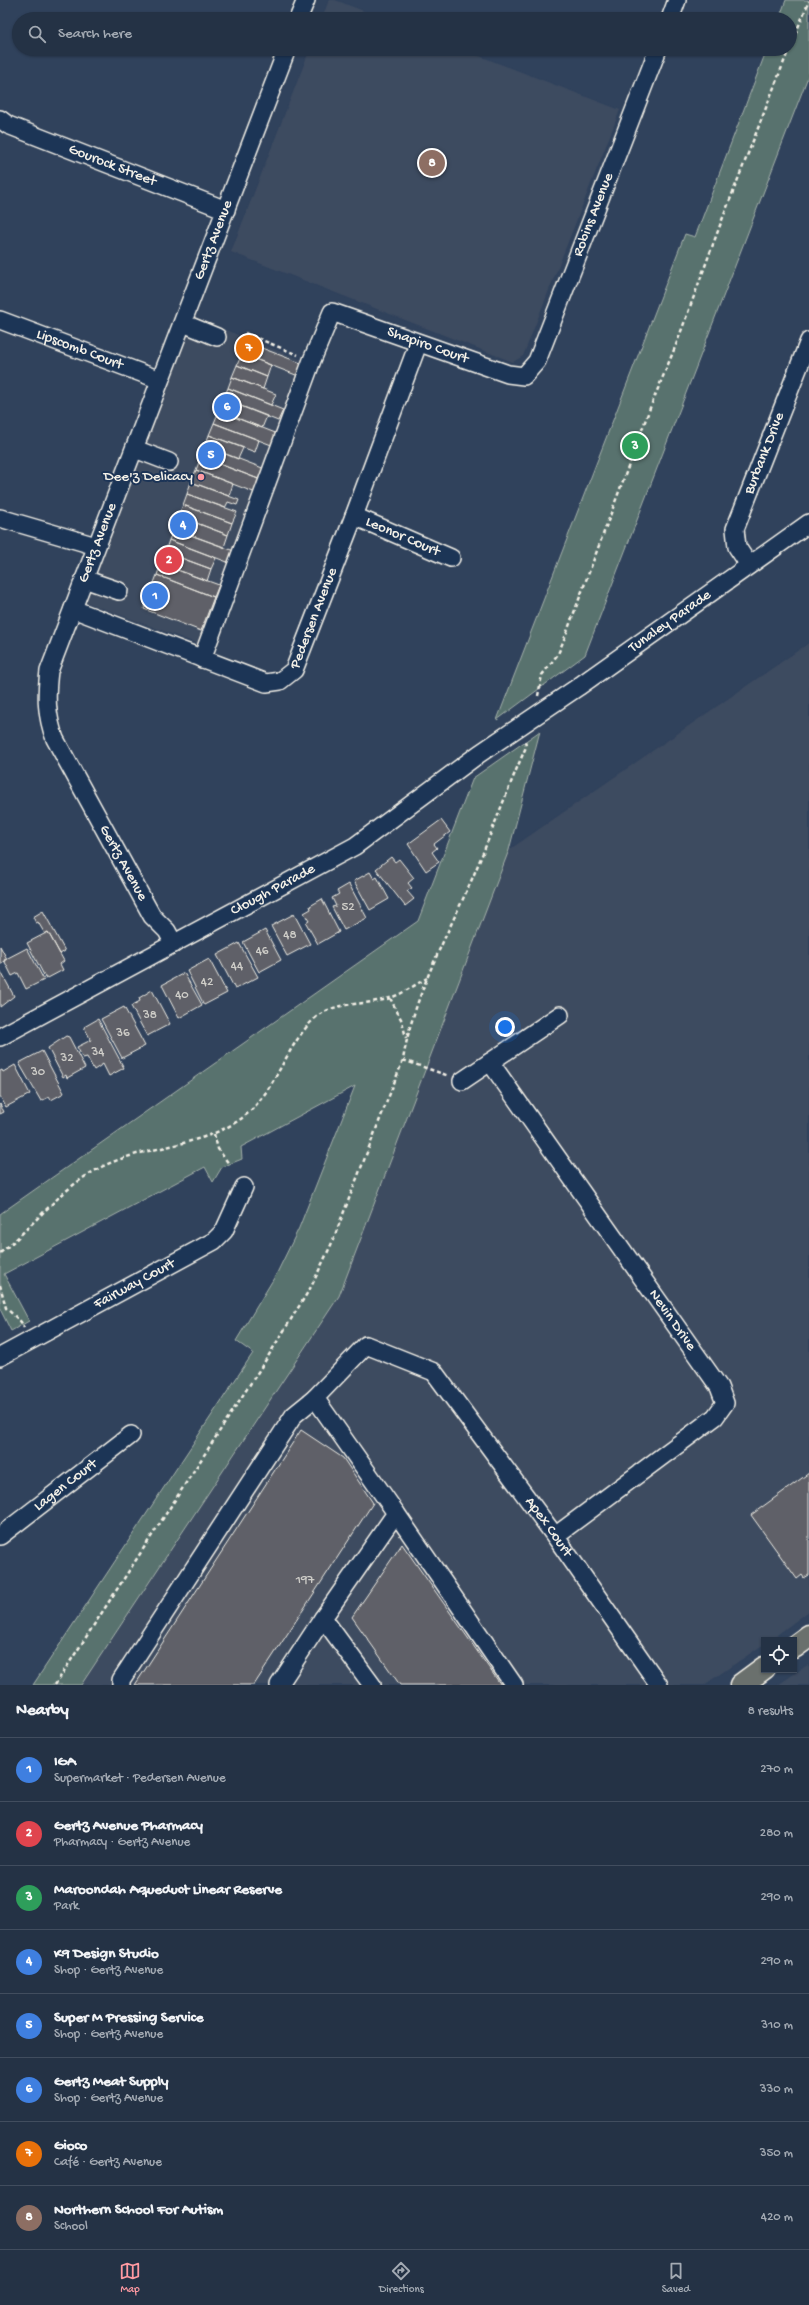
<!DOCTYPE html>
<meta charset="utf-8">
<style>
:root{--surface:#243245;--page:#303e50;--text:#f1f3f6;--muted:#a3aab3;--line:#414d5e;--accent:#ff9aa2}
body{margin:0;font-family:"Gochi Hand",sans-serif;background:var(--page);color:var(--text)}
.controls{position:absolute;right:12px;bottom:12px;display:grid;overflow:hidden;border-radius:0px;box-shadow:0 1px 3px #0004}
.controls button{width:36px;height:36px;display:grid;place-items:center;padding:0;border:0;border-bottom:1px solid var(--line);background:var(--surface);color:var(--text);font:20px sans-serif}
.you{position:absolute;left:505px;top:1027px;width:14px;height:14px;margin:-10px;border:3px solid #fff;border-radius:50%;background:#1a73e8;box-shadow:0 0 0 6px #1a73e833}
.badge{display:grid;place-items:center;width:26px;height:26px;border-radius:50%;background:var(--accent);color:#fff;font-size:13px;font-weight:700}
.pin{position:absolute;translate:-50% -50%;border:2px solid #fff;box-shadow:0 1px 4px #0006}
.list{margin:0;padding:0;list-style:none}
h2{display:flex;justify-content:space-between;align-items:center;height:52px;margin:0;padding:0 16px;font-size:17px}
h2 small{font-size:13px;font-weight:400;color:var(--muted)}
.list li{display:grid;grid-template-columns:26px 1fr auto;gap:12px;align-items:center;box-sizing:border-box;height:64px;padding:0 16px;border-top:1px solid var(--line)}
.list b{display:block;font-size:15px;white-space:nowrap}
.list p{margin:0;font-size:13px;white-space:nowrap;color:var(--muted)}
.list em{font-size:13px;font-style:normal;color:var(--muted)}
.icon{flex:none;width:22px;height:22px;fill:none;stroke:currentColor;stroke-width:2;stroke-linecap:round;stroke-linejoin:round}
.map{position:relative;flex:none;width:809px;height:1685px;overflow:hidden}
.search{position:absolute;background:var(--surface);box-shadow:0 1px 3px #0004;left:12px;right:12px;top:12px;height:44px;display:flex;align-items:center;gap:10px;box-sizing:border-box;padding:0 14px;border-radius:22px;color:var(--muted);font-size:15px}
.sheet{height:564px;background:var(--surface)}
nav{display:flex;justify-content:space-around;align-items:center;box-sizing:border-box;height:56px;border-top:1px solid var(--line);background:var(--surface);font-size:11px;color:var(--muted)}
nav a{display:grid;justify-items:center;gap:2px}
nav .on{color:var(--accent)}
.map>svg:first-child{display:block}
.built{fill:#3e4b60}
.green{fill:#58726e;stroke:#a6b2ab}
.building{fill:#5e6168;stroke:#f4f1e8}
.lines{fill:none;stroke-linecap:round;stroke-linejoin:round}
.minor-casing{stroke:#f4f1e8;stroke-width:20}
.major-casing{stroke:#f4f1e8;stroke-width:25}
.path{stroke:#f4f1e8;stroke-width:2.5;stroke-dasharray:4 3;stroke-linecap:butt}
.minor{stroke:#1d3557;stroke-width:17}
.major{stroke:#6b706d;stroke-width:22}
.poi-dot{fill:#ff9aa2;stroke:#1d3557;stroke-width:1.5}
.labels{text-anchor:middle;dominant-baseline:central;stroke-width:4;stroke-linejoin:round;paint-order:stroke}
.number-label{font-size:13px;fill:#cecdc8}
.street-label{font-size:15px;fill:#f4f1e8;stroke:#1d3557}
.poi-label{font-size:15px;fill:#f4f1e8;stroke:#1d3557;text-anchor:end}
</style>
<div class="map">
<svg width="809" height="1685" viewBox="0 0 809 1685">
<rect width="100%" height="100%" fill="#30425c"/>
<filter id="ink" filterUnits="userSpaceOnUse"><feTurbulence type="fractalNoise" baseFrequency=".025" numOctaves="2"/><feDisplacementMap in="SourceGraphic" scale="8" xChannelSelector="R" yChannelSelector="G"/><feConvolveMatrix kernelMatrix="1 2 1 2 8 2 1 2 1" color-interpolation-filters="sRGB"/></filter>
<g filter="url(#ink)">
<path class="built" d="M329 0H335L384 19H322Z
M310 49H461L620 110 523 356 513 362 231 252Z
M192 317 315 365 212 649 85 602Z
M809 643V1611L770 1640H764V1644L704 1685H81L339 1296 509 850Z
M809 1664V1685H778Z"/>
<path class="green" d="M786 0H809V74L585 655 497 720 685 234 695 237 767 49H790V19H779Z
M540 731 509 850 339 1296 81 1685H33L253 1353 236 1341 277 1273 299 1228 355 1086 241 1147 242 1159 222 1167 213 1182 205 1167 4 1274 29 1321 11 1331 0 1309V1214L418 921 473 778Z"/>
<path class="building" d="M246 342 306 365 301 377 242 354Z
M242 354 271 365 267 377 237 365Z
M237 365 267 377 263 389 232 377Z
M232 377 276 394 271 405 228 388Z
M228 388 283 410 278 421 223 399Z
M223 399 267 416 262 428 219 411Z
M219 411 278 434 274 446 214 423Z
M214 423 259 440 255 452 209 435Z
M209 435 243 448 238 459 205 446Z
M205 446 265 469 261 480 201 457Z
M201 457 261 480 256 493 196 470Z
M196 470 233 484 229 496 191 482Z
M191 482 239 500 237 505 228 502 225 508 187 494Z
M187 494 237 512 232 523 183 505Z
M183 505 232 523 228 535 178 516Z
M178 516 228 535 224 547 174 529Z
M174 529 234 551 230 563 169 540Z
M169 540 216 558 211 569 165 552Z
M165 552 211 569 207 581 161 564Z
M161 564 219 585 214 597 157 575Z
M157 575 214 597 201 631 144 609Z
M441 820 450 832 434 844 437 848 432 852 439 862 426 871 408 844Z
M391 857 395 862 399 859 414 878 408 883 412 888 407 891 414 899 405 906 376 869Z
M370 872 374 879 377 877 389 899 370 910 354 881Z
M349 884 367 918 344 930 332 907 336 906 332 898 339 894 337 891Z
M322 899 339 932 318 944 306 923 309 921 304 913 311 909 310 906Z
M43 911 65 951 60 954 48 932 45 934 38 922 36 923 33 917Z
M294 914 310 944 287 956 271 926Z
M265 930 281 960 259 972 243 942Z
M48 932 64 961 60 964 63 970 46 979 27 943Z
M239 943 258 977 235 989 217 955Z
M0 946 7 959 0 964Z
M27 948 44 980 26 989 18 973 12 976 4 960Z
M209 959 227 993 204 1005 187 971Z
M0 970 14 996 0 1007Z
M184 973 202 1005 179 1018 162 985Z
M152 990 170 1024 147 1036 131 1006 140 1001 139 998Z
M124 1007 145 1046 122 1058 101 1019Z
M98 1019 124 1068 109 1076 103 1064 94 1070 87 1057 83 1058 77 1047 91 1040 84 1027Z
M66 1036 69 1037 85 1068 67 1078 66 1075 63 1077 48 1048Z
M42 1051 64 1093 51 1100 49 1097 41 1101 19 1063Z
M15 1065 30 1094 6 1107 0 1096V1071L2 1070 3 1072Z
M0 1104 4 1112 0 1114Z
M301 1430 343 1458 373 1503 254 1685H135Z
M809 1473V1575L804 1578 802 1575 797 1579 751 1515Z
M402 1544 501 1685H400L352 1617Z"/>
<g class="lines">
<defs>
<g id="minor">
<path d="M298 19 306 0"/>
<path d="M670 19 677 0"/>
<path id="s1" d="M0 119 8 125 226 210"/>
<path id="s2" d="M0 320 160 380"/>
<path d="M183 323 217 337"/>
<path d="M135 449 169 462"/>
<path id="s3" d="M354 516 451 558"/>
<path d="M0 518 96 546"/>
<path id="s4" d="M749 565 737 547 735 529 809 341"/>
<path d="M84 579 119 591"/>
<path id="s5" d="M73 609 266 683 280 681 294 670 354 516 418 344"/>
<path id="s6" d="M202 659 312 360 332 312 508 374 524 376 537 361 658 49"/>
<path id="s7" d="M174 944 167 931 152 916 55 739C46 715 46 696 49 671L287 49"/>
<path id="s8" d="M0 1037 355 846 479 754 578 687 809 523"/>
<path id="s9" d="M490 1062 719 1387 725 1403 715 1417 555 1536"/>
<path d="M462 1081 560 1015"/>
<path id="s10" d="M0 1357 214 1241 224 1231 244 1187"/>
<path d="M396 1513 514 1685"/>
<path id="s11" d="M0 1536 131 1435"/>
<path d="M121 1685V1680L294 1415 315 1398"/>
<path d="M279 1685 323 1618"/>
<path id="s12" d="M372 1685 323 1618 396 1513 315 1398 366 1345 434 1372 555 1536 659 1685"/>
</g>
<path id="major" d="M794 1647 809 1636
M741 1685 764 1668"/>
</defs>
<use href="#minor" class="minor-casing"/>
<use href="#major" class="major-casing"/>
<path class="path" d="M790 47 809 1
M245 333 298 355
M538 696 542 675 558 654 565 637 650 408 676 345 722 220 789 49
M390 998 402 1021 406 1038
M403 1060 449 1076
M214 1134 218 1149 229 1164
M0 1253C33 1227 59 1190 96 1170 138 1146 191 1149 233 1124 273 1101 281 1054 311 1022 333 999 362 1007 390 998 402 994 415 985 427 978
M0 1285 6 1308 21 1322 24 1328
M55 1685 267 1358 311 1287 331 1245 403 1060C413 996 446 938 472 879 491 835 507 790 526 747L525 740"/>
<use href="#minor" class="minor"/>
<use href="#major" class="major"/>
</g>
</g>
<circle class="poi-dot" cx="201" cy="477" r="4"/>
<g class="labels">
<g class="number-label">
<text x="348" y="907">52</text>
<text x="290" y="935">48</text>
<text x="262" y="951">46</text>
<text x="237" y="966">44</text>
<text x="207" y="982">42</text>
<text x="182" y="995">40</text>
<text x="150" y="1015">38</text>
<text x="123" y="1033">36</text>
<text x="98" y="1052">34</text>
<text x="67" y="1058">32</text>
<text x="38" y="1072">30</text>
<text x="305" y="1580">197</text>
</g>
<g class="street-label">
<text stroke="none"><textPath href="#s1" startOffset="122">Gourock Street</textPath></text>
<text stroke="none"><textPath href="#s6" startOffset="750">Robins Avenue</textPath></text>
<text stroke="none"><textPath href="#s7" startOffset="768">Gertz Avenue</textPath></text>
<text stroke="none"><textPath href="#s6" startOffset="472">Shapiro Court</textPath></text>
<text stroke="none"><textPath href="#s2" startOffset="85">Lipscomb Court</textPath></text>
<text stroke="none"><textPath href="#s4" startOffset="121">Burbank Drive</textPath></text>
<text stroke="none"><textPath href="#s3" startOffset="53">Leonor Court</textPath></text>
<text stroke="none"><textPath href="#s7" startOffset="444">Gertz Avenue</textPath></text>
<text stroke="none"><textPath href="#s5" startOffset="294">Pedersen Avenue</textPath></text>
<text stroke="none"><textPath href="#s8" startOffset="790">Tunaley Parade</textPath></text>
<text transform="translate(123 863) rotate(61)">Gertz Avenue</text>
<text stroke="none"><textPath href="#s8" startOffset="310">Clough Parade</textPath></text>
<text stroke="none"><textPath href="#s10" startOffset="153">Fairway Court</textPath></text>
<text stroke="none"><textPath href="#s9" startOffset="316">Nevin Drive</textPath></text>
<text stroke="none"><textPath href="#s11" startOffset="83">Lagen Court</textPath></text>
<text stroke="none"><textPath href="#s12" startOffset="691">Apex Court</textPath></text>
</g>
<g class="poi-label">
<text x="193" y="477">Dee'z Delicacy</text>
</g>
</g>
</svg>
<div class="controls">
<button><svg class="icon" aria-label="locate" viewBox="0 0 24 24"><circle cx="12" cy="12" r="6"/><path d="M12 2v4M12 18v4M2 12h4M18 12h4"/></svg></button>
</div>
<div class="you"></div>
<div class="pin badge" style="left:155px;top:596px;background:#3f7fe0">1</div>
<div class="pin badge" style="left:169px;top:560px;background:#e0444e">2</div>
<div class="pin badge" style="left:635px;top:446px;background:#2e9e5b">3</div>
<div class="pin badge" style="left:183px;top:525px;background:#3f7fe0">4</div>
<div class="pin badge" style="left:211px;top:455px;background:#3f7fe0">5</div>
<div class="pin badge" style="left:227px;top:407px;background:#3f7fe0">6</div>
<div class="pin badge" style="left:249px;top:348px;background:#e8710a">7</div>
<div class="pin badge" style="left:432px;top:163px;background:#8d6e63">8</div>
<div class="search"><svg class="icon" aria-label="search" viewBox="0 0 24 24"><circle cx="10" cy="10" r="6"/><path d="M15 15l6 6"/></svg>Search here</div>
</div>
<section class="sheet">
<h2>Nearby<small>8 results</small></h2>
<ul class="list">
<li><span class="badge" style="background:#3f7fe0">1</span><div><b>IGA</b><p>Supermarket · Pedersen Avenue</p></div><em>270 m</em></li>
<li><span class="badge" style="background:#e0444e">2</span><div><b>Gertz Avenue Pharmacy</b><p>Pharmacy · Gertz Avenue</p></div><em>280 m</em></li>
<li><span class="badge" style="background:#2e9e5b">3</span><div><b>Maroondah Aqueduct Linear Reserve</b><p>Park</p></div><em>290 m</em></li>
<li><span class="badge" style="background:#3f7fe0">4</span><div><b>K9 Design Studio</b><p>Shop · Gertz Avenue</p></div><em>290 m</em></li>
<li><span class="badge" style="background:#3f7fe0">5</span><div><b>Super M Pressing Service</b><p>Shop · Gertz Avenue</p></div><em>310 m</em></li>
<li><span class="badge" style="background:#3f7fe0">6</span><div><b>Gertz Meat Supply</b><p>Shop · Gertz Avenue</p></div><em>330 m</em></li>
<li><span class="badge" style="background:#e8710a">7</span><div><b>Gioco</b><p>Café · Gertz Avenue</p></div><em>350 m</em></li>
<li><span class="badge" style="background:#8d6e63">8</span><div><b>Northern School For Autism</b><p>School</p></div><em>420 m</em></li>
</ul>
</section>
<nav>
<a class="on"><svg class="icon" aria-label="map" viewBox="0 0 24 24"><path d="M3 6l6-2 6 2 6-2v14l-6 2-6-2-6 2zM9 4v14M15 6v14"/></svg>Map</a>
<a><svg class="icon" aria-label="directions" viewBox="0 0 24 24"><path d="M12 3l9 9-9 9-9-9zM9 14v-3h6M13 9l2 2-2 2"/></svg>Directions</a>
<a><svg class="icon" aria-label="saved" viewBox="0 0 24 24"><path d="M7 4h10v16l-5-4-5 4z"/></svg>Saved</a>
</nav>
